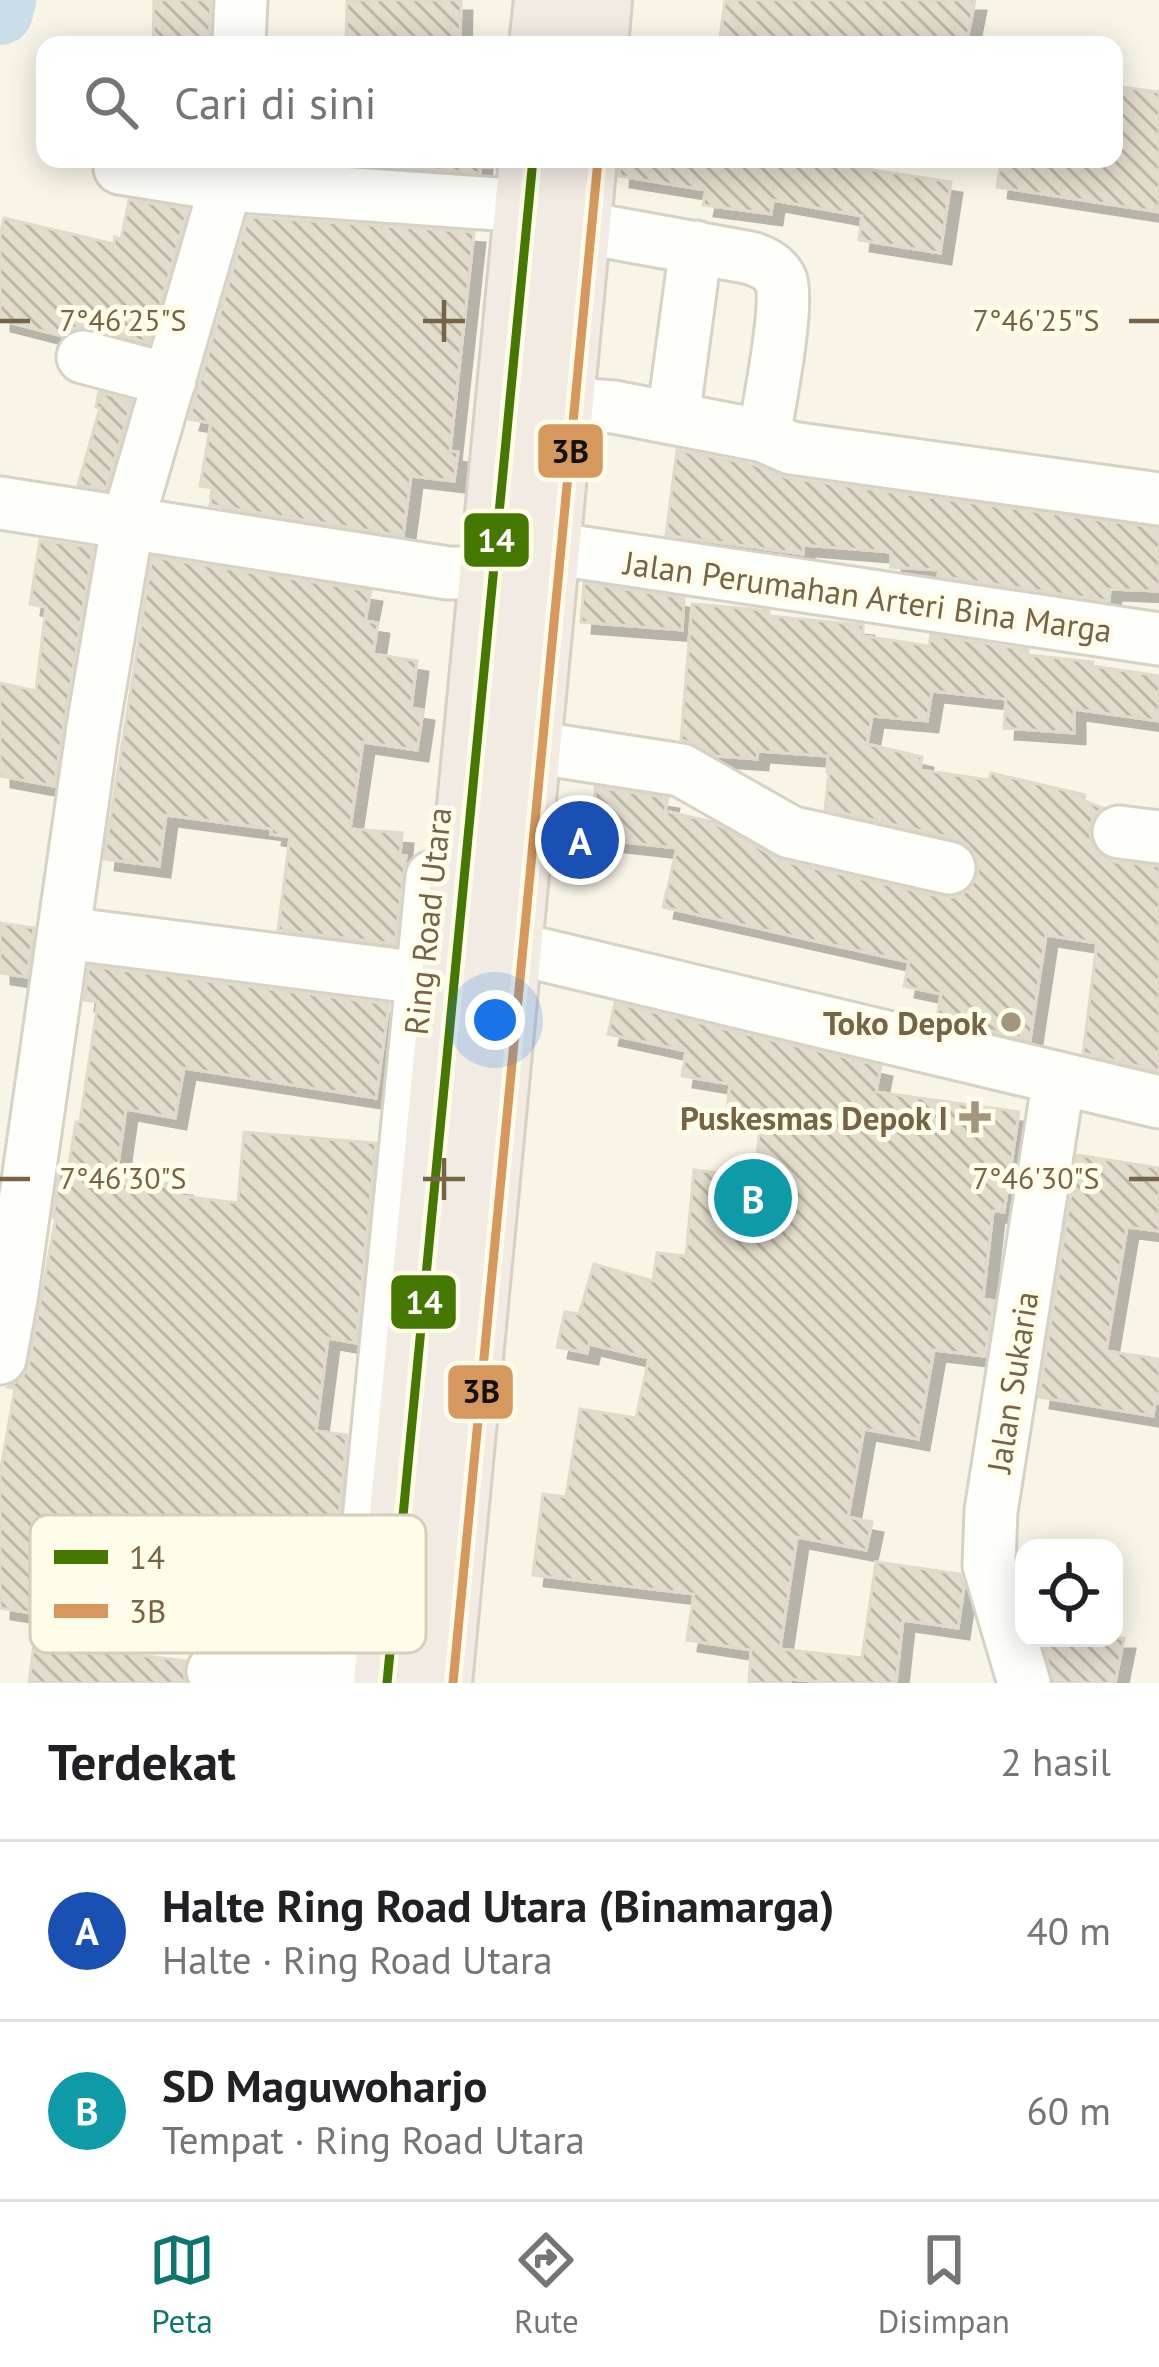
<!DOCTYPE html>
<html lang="id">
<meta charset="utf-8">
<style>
:root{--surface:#fff;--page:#f2f2f2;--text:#202124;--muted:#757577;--line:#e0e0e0;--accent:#0f766e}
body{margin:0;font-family:"PT Sans",sans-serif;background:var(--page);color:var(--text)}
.controls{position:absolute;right:36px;bottom:36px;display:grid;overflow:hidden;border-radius:24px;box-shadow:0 6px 30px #0003}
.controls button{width:108px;height:108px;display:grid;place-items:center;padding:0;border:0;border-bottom:3px solid var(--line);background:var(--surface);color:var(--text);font:60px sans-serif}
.you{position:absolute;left:495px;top:1020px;width:42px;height:42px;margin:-30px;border:9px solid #fff;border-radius:50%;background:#1a73e8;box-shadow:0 0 0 18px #1a73e833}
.badge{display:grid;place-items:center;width:78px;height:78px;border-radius:50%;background:var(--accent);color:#fff;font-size:39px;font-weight:700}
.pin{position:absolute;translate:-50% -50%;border:6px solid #fff;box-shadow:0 3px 12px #0006}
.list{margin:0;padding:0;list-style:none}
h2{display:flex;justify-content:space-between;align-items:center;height:156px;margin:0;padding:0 48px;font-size:51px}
h2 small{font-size:39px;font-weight:400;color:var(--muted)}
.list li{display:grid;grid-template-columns:78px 1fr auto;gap:36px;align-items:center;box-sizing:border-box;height:180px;padding:0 48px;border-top:3px solid var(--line)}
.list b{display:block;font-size:45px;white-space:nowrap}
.list p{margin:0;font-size:39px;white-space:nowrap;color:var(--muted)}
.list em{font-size:39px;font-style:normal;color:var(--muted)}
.icon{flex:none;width:66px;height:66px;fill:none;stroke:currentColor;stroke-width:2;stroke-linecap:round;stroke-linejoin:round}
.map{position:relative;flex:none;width:1159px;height:1683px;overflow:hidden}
.search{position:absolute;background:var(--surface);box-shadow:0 6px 30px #0003;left:36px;right:36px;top:36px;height:132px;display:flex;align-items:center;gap:30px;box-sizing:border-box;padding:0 42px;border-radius:24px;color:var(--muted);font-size:45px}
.sheet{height:516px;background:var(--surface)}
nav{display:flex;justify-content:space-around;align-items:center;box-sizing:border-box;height:168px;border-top:3px solid var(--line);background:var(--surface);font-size:33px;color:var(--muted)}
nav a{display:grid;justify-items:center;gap:6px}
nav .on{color:var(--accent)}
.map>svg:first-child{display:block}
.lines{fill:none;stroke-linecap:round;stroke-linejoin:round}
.river{stroke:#c8dee8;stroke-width:66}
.building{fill:url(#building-back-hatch);stroke:#e1dac9;stroke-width:3;filter:url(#shadow)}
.minor-casing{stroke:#d7d2c6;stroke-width:57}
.highway-casing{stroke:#d7d0c3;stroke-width:72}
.minor{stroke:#fefefb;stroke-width:51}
.highway{stroke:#f1ebe3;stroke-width:66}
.bus-1-casing{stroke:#fffce9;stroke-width:18}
.bus-2-casing{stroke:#fffce9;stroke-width:18}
.bus-1{stroke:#447800;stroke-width:9}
.bus-2{stroke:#d6985c;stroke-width:9}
.ticks{fill:none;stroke:#776346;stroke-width:4.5}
.poi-dot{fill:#a4967e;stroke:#fffce9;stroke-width:4.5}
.labels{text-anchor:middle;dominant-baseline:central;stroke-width:10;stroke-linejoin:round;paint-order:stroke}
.street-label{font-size:33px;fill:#776346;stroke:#fffce9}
.poi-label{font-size:33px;font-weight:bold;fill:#776346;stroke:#fffce9;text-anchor:end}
.key{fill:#fffce9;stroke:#d6ceb8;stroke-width:3}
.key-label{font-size:33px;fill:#776346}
.ticks-label{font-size:30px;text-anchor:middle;fill:#776346;stroke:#fffce9;stroke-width:10;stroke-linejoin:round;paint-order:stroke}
.line-badge{stroke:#fffce9;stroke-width:4.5}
.badge-label{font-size:33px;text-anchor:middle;font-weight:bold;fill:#fff}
.pale-badge-label{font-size:33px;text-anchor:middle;font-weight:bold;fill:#111}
</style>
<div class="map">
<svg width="1159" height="1683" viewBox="0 0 1159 1683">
<defs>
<pattern id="building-back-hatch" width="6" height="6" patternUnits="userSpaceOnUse" patternTransform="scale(3)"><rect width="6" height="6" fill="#e2dccc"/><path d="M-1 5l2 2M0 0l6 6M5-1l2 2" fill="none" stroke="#bcb6a7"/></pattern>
<filter id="shadow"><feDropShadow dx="11" dy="11" stdDeviation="0" flood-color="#0004"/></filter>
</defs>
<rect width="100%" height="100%" fill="#f8f5e7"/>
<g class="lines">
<path class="river" d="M0 12 3 0"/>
</g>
<path class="building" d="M154 0H211L209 45H153Z
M347 0H461L460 45H346Z
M725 0H975L966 45H862L800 37V45H719Z
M1114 86 1159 92V212L997 187 1001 159H1114Z
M284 159H481L480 173Z
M620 159H802L951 182 940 253 859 240 862 216 773 200 771 214 703 205 706 190 619 176Z
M129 200 188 209 149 343 91 328H74L62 336 0 320V237L4 218 114 244 115 237 121 239Z
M248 217 474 232 450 451 458 452 454 481 411 476 403 536 210 505 213 488 200 486 211 423 189 419Z
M99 392 132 401 106 489 78 485 100 408 96 407Z
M677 450 755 465 787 478 1159 528V591L1110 589 1109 601 938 576 939 570 891 567V552L803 545V554L666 535Z
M40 540 93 548 54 786 0 776V683L36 691 46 607 30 604Z
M152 557 371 591 365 621 378 623 373 654 417 661 411 708 423 710 417 750 363 742 350 829 402 833 400 855 406 856 395 944 278 930 290 837 271 834 272 829 166 815 159 866 104 859Z
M584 583 684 598 682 630 581 622Z
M692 604 752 609 769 611V616L863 625V636L929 646 931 635 1028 650V655L1093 662 1092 666 1159 676V721L1074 709V733L1004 728 1006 699 932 691 927 721 872 716 867 744 922 757 920 770 989 780 991 773 1085 795 1084 801 1103 808 1094 815 1089 829 1092 845 1100 855 1115 862 1159 866V1071L1083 1053 1097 943 1046 935 1030 1040 937 1018 941 994 904 986 909 962 663 907 677 848 596 839 595 787 668 798 665 811 712 822 783 861 942 897H957L970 889 978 873 977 858 968 845 957 839 825 809 829 773 827 772 828 756 758 751 757 759 716 756 695 744 681 740Z
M0 923 34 928 27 977 0 973Z
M89 966 389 1004 376 1098 184 1068 175 1118 126 1109 116 1178 181 1185 180 1196 238 1203 244 1132 376 1143 356 1343 328 1338 316 1431 347 1435 326 1650 214 1641 222 1580 155 1569 154 1573 104 1568 90 1649 186 1661 183 1670 186 1683H29L38 1614 0 1608V1474L15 1388 8 1387 22 1378 29 1363 56 1217H53L60 1169 68 1170 76 1122H80L98 1002 84 1000Z
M615 1003 881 1066 876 1092 1019 1112 1004 1212 993 1211 983 1299 994 1301 985 1356 934 1350 918 1439 864 1429 848 1517 872 1522 866 1550 797 1537 780 1649 862 1658 876 1562 960 1574 964 1587 958 1628 903 1620 896 1683H833L790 1679V1683H749L751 1650 687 1640 694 1594 533 1575 543 1494 566 1497 580 1409 636 1418 649 1358 589 1344 587 1353 557 1347 565 1312 579 1314 594 1264 653 1281 657 1253 686 1256 694 1170 755 1177 761 1114 727 1110 730 1084 682 1076 686 1051 608 1034Z
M1077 1155 1159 1168V1231L1127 1227 1106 1351 1159 1359V1403H1155L1153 1416 1039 1397Z
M1042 1638H1124L1115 1683H1053Z"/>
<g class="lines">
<defs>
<path id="minor" d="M239 45 241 0
M120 168 226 185 497 204
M608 232 751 258C763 262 776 268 781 281 789 305 769 406 764 436
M83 357 170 380
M560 403 614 407 764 436 791 448 1159 499
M673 418 696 247
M0 503 448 573H464
M577 552 1159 639
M558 751 681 770 790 832 949 868
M1119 832 1159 837
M65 933 421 978
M539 954 1159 1102
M0 1358 12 1293 93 727 128 521 226 185 231 159
M213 1671 353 1682
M353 1683 432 877
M1024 1683 989 1565 991 1511 1059 1078"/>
<path id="highway" d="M543 45 548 0
M594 45 598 0
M387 1683 533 159
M438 1683 583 159"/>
</defs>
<use href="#minor" class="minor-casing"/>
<use href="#highway" class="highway-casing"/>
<use href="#minor" class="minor"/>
<use href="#highway" class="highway"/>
<defs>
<path id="bus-1" d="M387 1683 533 159"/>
<path id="bus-2" d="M453 1683 598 160"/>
</defs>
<use href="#bus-1" class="bus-1-casing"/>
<use href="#bus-2" class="bus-2-casing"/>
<use href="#bus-1" class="bus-1"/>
<use href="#bus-2" class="bus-2"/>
</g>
<path class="ticks" d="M444 300V342M0 321H30M423 321H465M1129 321H1159M444 1158V1200M0 1179H30M423 1179H465M1129 1179H1159"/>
<g class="poi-dot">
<circle cx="1011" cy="1022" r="12"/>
<path d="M969 1099h12v12h12v12h-12v12h-12v-12h-12v-12h12z"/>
</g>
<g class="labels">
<g class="street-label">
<text transform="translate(868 596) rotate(8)">Jalan Perumahan Arteri Bina Marga</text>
<text transform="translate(427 921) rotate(-84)">Ring Road Utara</text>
<text transform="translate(1012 1382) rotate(-81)">Jalan Sukaria</text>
</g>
<g class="poi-label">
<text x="987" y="1022">Toko Depok</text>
<text x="948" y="1117">Puskesmas Depok I</text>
</g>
</g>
<rect x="30" y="1515" width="396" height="138" rx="18" class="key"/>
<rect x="54" y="1550" width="54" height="14" fill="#447800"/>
<rect x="54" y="1604" width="54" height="14" fill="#d6985c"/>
<g class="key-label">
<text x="129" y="1569">14</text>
<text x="129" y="1623">3B</text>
</g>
<g class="ticks-label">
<text x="123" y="331">7°46'25"S</text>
<text x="1036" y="331">7°46'25"S</text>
<text x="123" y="1189">7°46'30"S</text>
<text x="1036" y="1189">7°46'30"S</text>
</g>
<g class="line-badge">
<rect x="536" y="422" width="69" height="58" rx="12" fill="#d6985c"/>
<rect x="462" y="511" width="69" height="58" rx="12" fill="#447800"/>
<rect x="389" y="1273" width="69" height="58" rx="12" fill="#447800"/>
<rect x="446" y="1363" width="69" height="58" rx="12" fill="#d6985c"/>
</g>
<g class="badge-label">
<text x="496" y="552">14</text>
<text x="424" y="1314">14</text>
</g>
<g class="pale-badge-label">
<text x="570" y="463">3B</text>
<text x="481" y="1403">3B</text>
</g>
</svg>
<div class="controls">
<button><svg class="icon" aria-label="locate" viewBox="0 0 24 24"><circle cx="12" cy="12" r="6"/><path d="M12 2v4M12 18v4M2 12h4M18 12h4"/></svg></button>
</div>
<div class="you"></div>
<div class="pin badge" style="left:580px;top:840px;background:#1a4fb4">A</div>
<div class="pin badge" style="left:753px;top:1198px;background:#0f9aa8">B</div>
<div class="search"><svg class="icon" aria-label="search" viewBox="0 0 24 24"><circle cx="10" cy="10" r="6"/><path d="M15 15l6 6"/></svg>Cari di sini</div>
</div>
<section class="sheet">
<h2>Terdekat<small>2 hasil</small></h2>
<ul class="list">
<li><span class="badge" style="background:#1a4fb4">A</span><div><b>Halte Ring Road Utara (Binamarga)</b><p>Halte · Ring Road Utara</p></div><em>40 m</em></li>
<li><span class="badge" style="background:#0f9aa8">B</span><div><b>SD Maguwoharjo</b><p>Tempat · Ring Road Utara</p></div><em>60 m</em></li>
</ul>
</section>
<nav>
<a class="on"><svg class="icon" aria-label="map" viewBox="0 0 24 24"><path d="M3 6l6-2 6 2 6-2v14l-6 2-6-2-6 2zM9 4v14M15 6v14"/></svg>Peta</a>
<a><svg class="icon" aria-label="directions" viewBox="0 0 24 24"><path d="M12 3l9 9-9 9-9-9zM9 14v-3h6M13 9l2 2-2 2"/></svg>Rute</a>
<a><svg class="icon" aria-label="saved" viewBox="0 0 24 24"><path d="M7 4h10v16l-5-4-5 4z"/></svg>Disimpan</a>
</nav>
